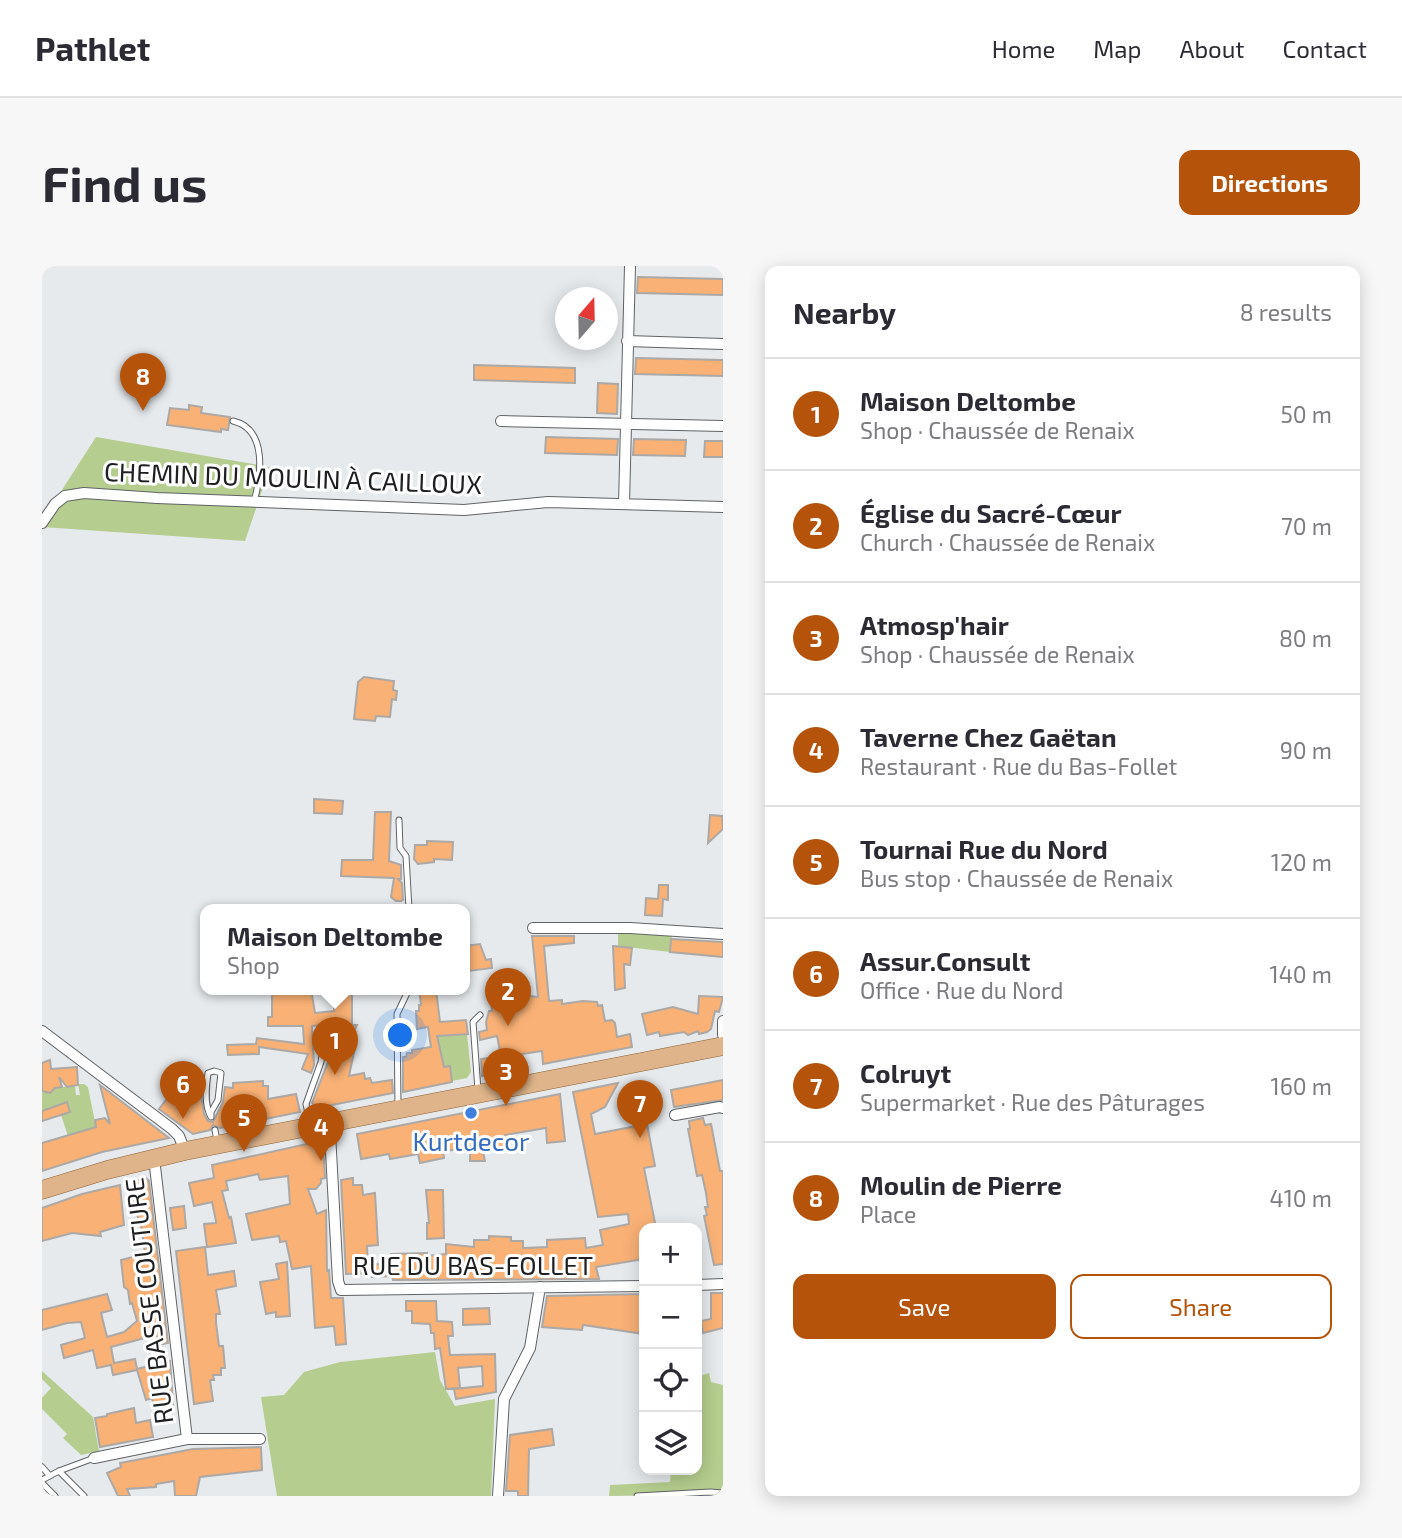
<!DOCTYPE html>
<meta charset="utf-8">
<style>
:root{--surface:#fff;--page:#f7f7f7;--text:#2b2b33;--muted:#7c7c81;--line:#e1e1e2;--accent:#b45309}
body{margin:0;font-family:"Exo 2",sans-serif;background:var(--page);color:var(--text)}
.controls{position:absolute;right:21px;bottom:21px;display:grid;overflow:hidden;border-radius:14px;box-shadow:0 4px 18px #0003}
.controls button{width:63px;height:63px;display:grid;place-items:center;padding:0;border:0;border-bottom:2px solid var(--line);background:var(--surface);color:var(--text);font:35px sans-serif}
.compass{position:absolute;left:513px;top:21px;width:63px;height:63px;border-radius:50%;background:var(--surface);box-shadow:0 4px 18px #0003;rotate:20deg}
.you{position:absolute;left:359px;top:770px;width:24px;height:24px;margin:-18px;border:5px solid #fff;border-radius:50%;background:#1a73e8;box-shadow:0 0 0 10px #1a73e833}
.badge{display:grid;place-items:center;width:46px;height:46px;border-radius:50%;background:var(--accent);color:#fff;font-size:23px;font-weight:700}
.pin{position:absolute;translate:-50% -58px;filter:drop-shadow(0 2px 4px #0008)}
.pin::after{content:'';position:absolute;top:37px;width:24px;height:21px;background:inherit;clip-path:polygon(0 0,100% 0,50% 100%)}
.popup{position:absolute;left:158px;top:638px;width:270px;height:91px;box-sizing:border-box;display:grid;place-content:center;border-radius:14px;background:var(--surface);filter:drop-shadow(0 2px 5px #0005);font-size:23px;white-space:nowrap;color:var(--muted)}
.popup b{font-size:26px;color:var(--text)}
.popup::after{content:'';position:absolute;left:50%;top:100%;margin-left:-14px;border:14px solid transparent;border-top-color:var(--surface)}
.list{margin:0;padding:0;list-style:none}
h2{display:flex;justify-content:space-between;align-items:center;height:91px;margin:0;padding:0 28px;font-size:30px}
h2 small{font-size:23px;font-weight:400;color:var(--muted)}
.list li{display:grid;grid-template-columns:46px 1fr auto;gap:21px;align-items:center;box-sizing:border-box;height:112px;padding:0 28px;border-top:2px solid var(--line)}
.list b{display:block;font-size:26px;white-space:nowrap}
.list p{margin:0;font-size:23px;white-space:nowrap;color:var(--muted)}
.list em{font-size:23px;font-style:normal;color:var(--muted)}
.actions{display:flex;gap:14px;padding:21px 28px}
.actions a{flex:1;padding:16px 0;border:2px solid var(--accent);border-radius:14px;text-align:center;font-size:24px;color:var(--accent)}
.actions .main{background:var(--accent);color:#fff}
.icon{flex:none;width:38px;height:38px;fill:none;stroke:currentColor;stroke-width:2;stroke-linecap:round;stroke-linejoin:round}
.map{position:relative;flex:none;width:681px;height:1230px;overflow:hidden;border-radius:14px}
header{display:flex;align-items:center;gap:42px;box-sizing:border-box;height:98px;padding:0 35px;background:var(--surface);border-bottom:2px solid var(--line)}
header strong{font-size:33px}
nav{display:flex;gap:38px;margin-inline-start:auto;font-size:24px}
.intro{display:flex;align-items:center;justify-content:space-between;box-sizing:border-box;height:168px;padding:0 42px}
h1{margin:0;font-size:49px}
.button{padding:18px 32px;border-radius:14px;background:var(--accent);color:#fff;font-size:24px;font-weight:700}
main{display:flex;gap:42px;padding:0 42px}
aside{flex:1;background:var(--surface);border-radius:14px;box-shadow:0 4px 18px #0003}
.map>svg:first-child{display:block}
.green{fill:#b5cd8e}
.building{fill:#f9b175;stroke:#aca8a5;stroke-width:2}
.lines{fill:none;stroke-linecap:round;stroke-linejoin:round}
.lane-casing{stroke:#606366;stroke-width:7}
.street-casing{stroke:#606366;stroke-width:12}
.primary-casing{stroke:#8d5f33;stroke-width:19}
.lane{stroke:#fff;stroke-width:5}
.street{stroke:#fff;stroke-width:10}
.primary{stroke:#dfb48a;stroke-width:18}
.shop-dot{fill:#3f7fe0;stroke:#fff;stroke-width:2.5}
.labels{text-anchor:middle;dominant-baseline:central;stroke-width:6;stroke-linejoin:round;paint-order:stroke}
.street-label{font-size:26px;fill:#1e1f21;stroke:#fff}
.shop-label{font-size:26px;fill:#366cbe;stroke:#fff}
</style>
<header>
<strong>Pathlet</strong>
<nav><a>Home</a><a>Map</a><a>About</a><a>Contact</a></nav>
</header>
<div class="intro"><h1>Find us</h1><a class="button">Directions</a></div>
<main>
<div class="map">
<svg width="681" height="1230" viewBox="0 0 681 1230">
<rect width="100%" height="100%" fill="#e6eaed"/>
<path class="green" d="M54 171 228 201 203 275 0 261V255Z
M579 666 630 669 628 686 576 680V668Z
M425 768 429 806 425 812 410 815 408 800 402 801 395 770Z
M36 818H42L46 821 54 861 26 870 19 849 28 846 25 837 0 845V826L10 822 33 820 34 829H38Z
M393 1086 398 1114 413 1140 453 1133 449 1230H235L219 1131 242 1129 262 1106 298 1096Z
M0 1105 51 1151 57 1185 39 1189 21 1172 25 1168 0 1143V1132L9 1122 0 1113Z
M667 1107 669 1116 681 1119V1228L567 1230 568 1219 628 1216 629 1204H655V1111Z"/>
<path class="building" d="M596 11 681 13V29L595 27Z
M594 92 681 94V110L593 108Z
M432 99 533 102V117L432 114Z
M556 117 576 118 575 148 555 147Z
M147 139 160 141 159 147 188 151 186 164 179 163V166L125 159 128 142 147 144Z
M504 171 576 173 575 189 503 187Z
M592 173 644 174 643 190 591 189Z
M663 175H681V191H662Z
M322 411 352 415 351 424 355 425 354 434 350 433 348 451 334 450 333 455 312 453 316 416Z
M272 533 301 535 300 548 272 547Z
M333 546H349L347 595 359 599V613H356L360 617 361 634 359 635H354L349 631 352 612 299 610 300 594H331Z
M668 549 680 550 681 563 666 577Z
M385 575 411 576 410 594 392 593V596L376 598 372 593 373 579H385Z
M617 619H626V634L621 633 620 650 603 649 604 632 616 633Z
M490 670H532V677L502 680 507 735 520 734V738L541 735 555 736 556 740 560 739 563 755 570 754 573 757 575 771 588 768 590 781 501 798 500 785 480 788 482 796 461 799 462 806 440 810 439 793 459 790 455 770 438 774 437 766 445 764 444 756 447 745H450L449 736 451 730 477 725 480 729 496 731Z
M629 673 681 676V691L628 686Z
M438 678 444 694 449 693 450 702 427 705 426 697 423 698V680Z
M571 680 590 682 588 699 582 698 583 722 573 724Z
M230 723H269L273 747 292 745V723H310V759H315L307 775 314 777 307 810 322 807 323 813 328 812 330 817 350 814 351 827 275 842 270 837 301 758 270 760 272 799 269 807 260 803 266 788 217 781V788L186 789 185 779 214 778 215 772 262 778 261 760H226V751H230Z
M377 723H394L398 756 424 754 426 768 395 770 402 801 408 800 410 816 361 826V791H364L365 787H370V784L389 781 386 761 375 763 374 745H377V739H379Z
M657 730 681 731 677 746 673 745 669 763 665 766 657 768 656 765 646 769 642 766 618 770 617 766 605 769 600 748 631 741 656 748Z
M8 794 9 803 35 801 36 819 25 821 17 811 20 821 13 822 8 827 0 825V797Z
M681 814V834L632 841 629 824Z
M221 815V820H226V833L254 828 258 846 178 862 171 859 168 864 151 868 117 843 135 820 146 829H159L162 848 166 855 171 856 181 836 183 821 191 822V817Z
M576 817 563 841 549 848 553 868 605 858 613 900 602 902 614 962H602V993L554 1001 557 1013 351 1014 350 1010 330 1011V1007L304 1008 299 914 311 912V919H320L321 929 333 927 336 979 325 980 326 999 349 997V988L385 987V990L404 988V978L432 981V974H447V970L469 971V975H481V982L505 981V974L543 972 544 982 561 979 558 964 587 958 586 948 556 951 531 826Z
M58 819 127 872 60 886 0 905V877L54 861 53 854 63 852 68 858Z
M518 828 523 875 505 877 504 862 463 869 465 881 441 886 443 895H428V880L401 886 402 892 378 897 376 888 348 893 347 888 319 893 315 868Z
M25 836 28 846 0 855V845Z
M661 852 663 859 669 858 678 905H681V998L672 999 662 950 665 949 663 941H666L664 927 660 909 655 910 646 863H648L647 855Z
M278 875 281 877 283 912 279 913V917L274 923H266L275 948 284 944 285 1005 287 1004 289 1032H301L304 1078 294 1079 292 1060 273 1062 269 1000 250 1003 244 975 238 976 237 970 210 974 204 948 248 938 246 910 218 914 216 908 184 915 186 924 180 925 187 952 189 951 194 977 165 981 162 958 174 957V955L170 936 152 940 147 917 172 912 170 899Z
M104 912 107 915 126 1077 116 1079 114 1069 69 1081 72 1097 93 1093 95 1103 128 1095 131 1139 113 1145 110 1132 104 1134 95 1104 71 1109 69 1099 55 1102 51 1084 22 1092 19 1079 43 1072 39 1056 25 1057 0 1064V1044L65 1028 70 1044 59 1047 65 1071 82 1066 95 1055 90 1037 88 1038 86 1024 82 1021 79 994 103 988 100 964 85 917Z
M78 919 82 959 58 966 59 970 30 967 0 975V942L40 928Z
M384 924H401L402 972 385 973V957H387Z
M142 940 144 962 131 964 128 942Z
M163 981 166 1009 192 1005 194 1020 174 1024 178 1048H174V1057L177 1080H181L183 1102H179V1109H171L172 1114H168L171 1135 152 1138 134 985Z
M245 996 248 1050 234 1051V1046L224 1048 218 1016 237 1013 234 998Z
M669 1027H681V1062L661 1067 659 1055 669 1053Z
M602 1028V1068L541 1059 540 1064 500 1061 505 1030Z
M364 1035H394L395 1055 410 1056 411 1070H406L408 1089 453 1088 454 1126 414 1133 412 1123 441 1120 440 1100 416 1102 418 1122 404 1123 398 1082 393 1083 392 1067H389L388 1058 370 1057V1045H364Z
M447 1042 448 1058 421 1059V1043Z
M92 1142 94 1157 108 1154 111 1171 58 1181 53 1152 65 1150V1148Z
M510 1163 512 1179 487 1183 486 1230H476V1225H464L468 1169Z
M219 1181 220 1204 158 1211 154 1230H133L132 1215 114 1218V1221L85 1223 88 1230H76L65 1207 79 1201 78 1197 151 1183Z"/>
<g class="lines">
<defs>
<path id="lane" d="M191 155C226 163 219 210 212 236
M357 554 358 582 364 590 367 643
M172 805 179 807 176 834 169 846V851C162 839 164 821 166 807Z
M436 824 431 756 438 749
M356 840 355 748 367 723
M268 857 264 838 279 796 284 766
M173 864 175 875
M0 1201 8 1210
M17 1205 42 1230
M0 1214 17 1205 52 1192
M0 1217 13 1230
M595 1230 668 1226 681 1227"/>
<path id="street" d="M585 75 681 78
M459 155 681 160
M582 238 588 0
M0 257 13 238 23 230 42 227 115 232 422 244 506 236 681 241
M491 662H588L681 668
M681 755V769
M0 765 130 863 137 870 143 885
M633 849 678 841 681 842
M285 857 288 867 296 1015 299 1024 602 1020
M112 892 145 1173
M655 1019 681 1018
M52 1192 145 1173H218
M456 1230 462 1133 488 1082 498 1021"/>
<path id="primary" d="M0 924 65 904 143 885 681 780"/>
</defs>
<use href="#lane" class="lane-casing"/>
<use href="#street" class="street-casing"/>
<use href="#primary" class="primary-casing"/>
<use href="#lane" class="lane"/>
<use href="#street" class="street"/>
<use href="#primary" class="primary"/>
</g>
<circle class="shop-dot" cx="429" cy="847" r="7"/>
<g class="labels">
<g class="street-label">
<text transform="translate(251 211) rotate(2)">CHEMIN DU MOULIN À CAILLOUX</text>
<text x="431" y="998">RUE DU BAS-FOLLET</text>
<text transform="translate(106 1035) rotate(-97)">RUE BASSE COUTURE</text>
</g>
<g class="shop-label">
<text x="429" y="874">Kurtdecor</text>
</g>
</g>
</svg>
<div class="controls">
<button>+</button>
<button>−</button>
<button><svg class="icon" aria-label="locate" viewBox="0 0 24 24"><circle cx="12" cy="12" r="6"/><path d="M12 2v4M12 18v4M2 12h4M18 12h4"/></svg></button>
<button><svg class="icon" aria-label="layers" viewBox="0 0 24 24"><path d="M12 4l9 5-9 5-9-5zM3 14l9 5 9-5"/></svg></button>
</div>
<svg class="compass" viewBox="-18 -18 36 36"><path d="M0-13l5 13h-10z" fill="#e53935"/><path d="M0 13l5-13h-10z" fill="#7c7c81"/></svg>
<div class="you"></div>
<div class="pin badge" style="left:293px;top:809px">1</div>
<div class="popup"><b>Maison Deltombe</b>Shop</div>
<div class="pin badge" style="left:466px;top:760px">2</div>
<div class="pin badge" style="left:464px;top:840px">3</div>
<div class="pin badge" style="left:279px;top:895px">4</div>
<div class="pin badge" style="left:202px;top:886px">5</div>
<div class="pin badge" style="left:141px;top:853px">6</div>
<div class="pin badge" style="left:598px;top:872px">7</div>
<div class="pin badge" style="left:101px;top:145px">8</div>
</div>
<aside>
<h2>Nearby<small>8 results</small></h2>
<ul class="list">
<li><span class="badge">1</span><div><b>Maison Deltombe</b><p>Shop · Chaussée de Renaix</p></div><em>50 m</em></li>
<li><span class="badge">2</span><div><b>Église du Sacré-Cœur</b><p>Church · Chaussée de Renaix</p></div><em>70 m</em></li>
<li><span class="badge">3</span><div><b>Atmosp'hair</b><p>Shop · Chaussée de Renaix</p></div><em>80 m</em></li>
<li><span class="badge">4</span><div><b>Taverne Chez Gaëtan</b><p>Restaurant · Rue du Bas-Follet</p></div><em>90 m</em></li>
<li><span class="badge">5</span><div><b>Tournai Rue du Nord</b><p>Bus stop · Chaussée de Renaix</p></div><em>120 m</em></li>
<li><span class="badge">6</span><div><b>Assur.Consult</b><p>Office · Rue du Nord</p></div><em>140 m</em></li>
<li><span class="badge">7</span><div><b>Colruyt</b><p>Supermarket · Rue des Pâturages</p></div><em>160 m</em></li>
<li><span class="badge">8</span><div><b>Moulin de Pierre</b><p>Place</p></div><em>410 m</em></li>
</ul>
<div class="actions"><a class="main">Save</a><a>Share</a></div>
</aside>
</main>
